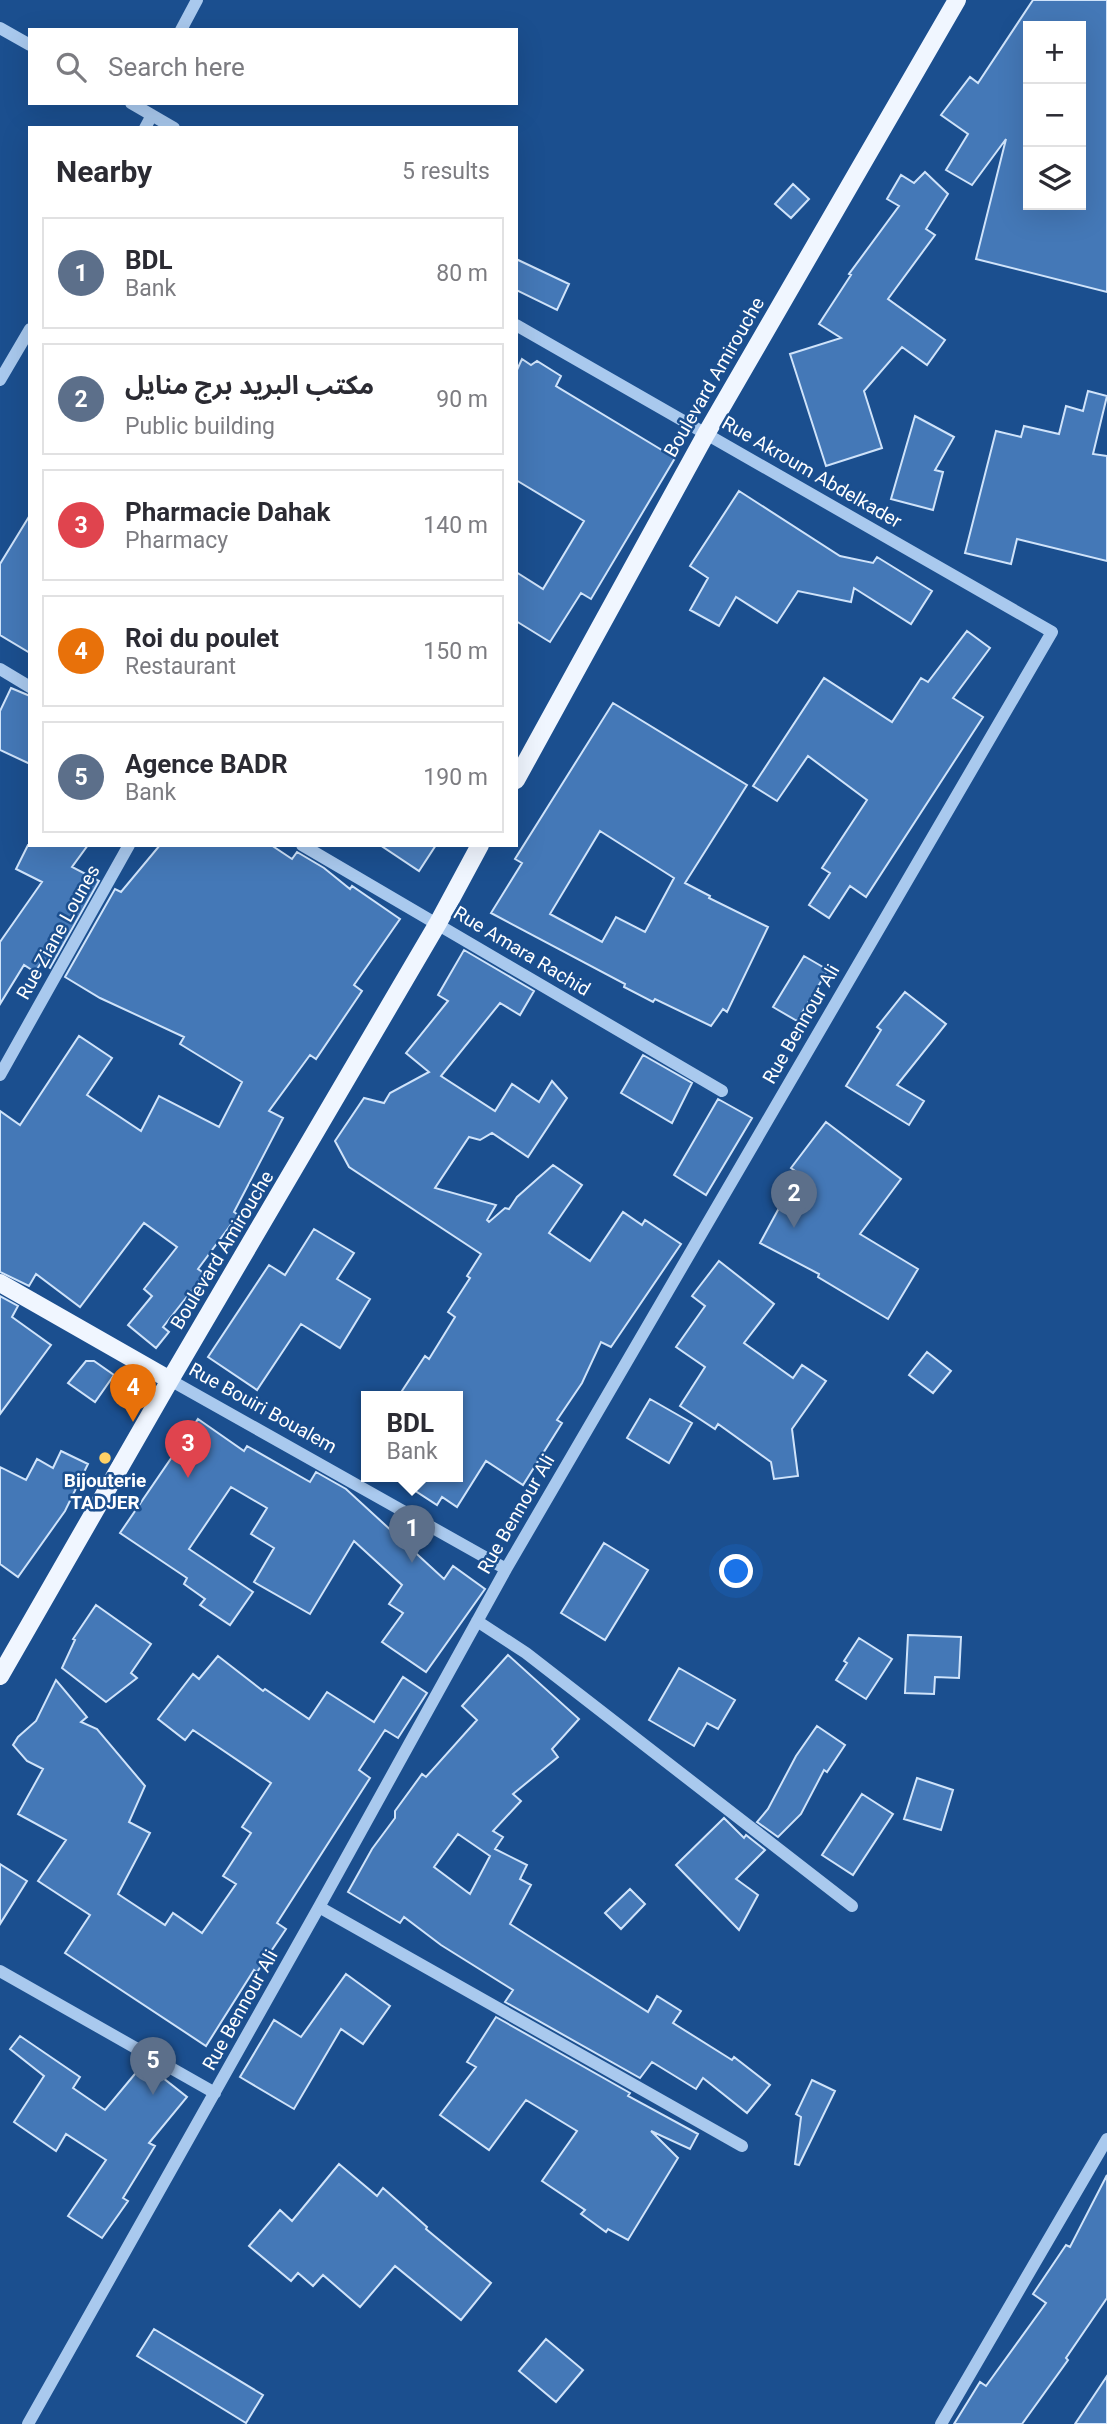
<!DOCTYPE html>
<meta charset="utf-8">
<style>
:root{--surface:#fff;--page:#f7f7f7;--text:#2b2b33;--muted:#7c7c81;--line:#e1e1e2;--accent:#1a73e8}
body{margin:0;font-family:Roboto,"Noto Sans Arabic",sans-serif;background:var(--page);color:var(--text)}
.controls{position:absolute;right:21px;top:21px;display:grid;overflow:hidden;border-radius:0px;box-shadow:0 7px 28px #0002}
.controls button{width:63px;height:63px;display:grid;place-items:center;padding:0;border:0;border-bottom:2px solid var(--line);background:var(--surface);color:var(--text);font:35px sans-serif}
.you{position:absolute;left:737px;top:1572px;width:24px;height:24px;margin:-18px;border:5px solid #fff;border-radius:50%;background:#1a73e8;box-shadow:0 0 0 10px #1a73e833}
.badge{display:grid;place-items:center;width:46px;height:46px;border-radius:50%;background:var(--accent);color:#fff;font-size:23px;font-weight:700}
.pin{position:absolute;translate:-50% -58px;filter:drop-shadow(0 2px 4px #0008)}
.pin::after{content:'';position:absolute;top:37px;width:24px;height:21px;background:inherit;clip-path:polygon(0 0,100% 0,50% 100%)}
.popup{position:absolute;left:361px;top:1391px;width:102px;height:91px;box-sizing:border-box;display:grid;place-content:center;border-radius:0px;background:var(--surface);filter:drop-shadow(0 2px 5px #0005);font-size:23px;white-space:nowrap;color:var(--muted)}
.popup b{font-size:26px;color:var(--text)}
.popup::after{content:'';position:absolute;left:50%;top:100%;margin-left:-14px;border:14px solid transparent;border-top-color:var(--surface)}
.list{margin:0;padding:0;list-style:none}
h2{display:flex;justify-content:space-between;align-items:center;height:91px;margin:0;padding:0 28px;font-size:30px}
h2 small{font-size:23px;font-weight:400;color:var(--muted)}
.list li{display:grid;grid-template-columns:46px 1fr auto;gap:21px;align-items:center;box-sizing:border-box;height:112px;margin:0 14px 14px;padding:0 14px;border:2px solid var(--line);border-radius:0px}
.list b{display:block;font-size:26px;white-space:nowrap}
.list p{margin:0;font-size:23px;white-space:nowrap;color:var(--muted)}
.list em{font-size:23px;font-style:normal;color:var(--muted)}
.icon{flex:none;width:38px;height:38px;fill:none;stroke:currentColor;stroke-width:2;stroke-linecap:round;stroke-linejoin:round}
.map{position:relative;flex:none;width:1107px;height:2424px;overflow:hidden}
.search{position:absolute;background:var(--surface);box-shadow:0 7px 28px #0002;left:28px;top:28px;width:490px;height:77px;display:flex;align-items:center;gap:18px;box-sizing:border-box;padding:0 24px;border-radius:0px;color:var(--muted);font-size:26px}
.panel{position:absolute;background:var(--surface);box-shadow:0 7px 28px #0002;left:28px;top:126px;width:490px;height:721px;border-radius:0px}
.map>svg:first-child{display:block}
.building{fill:#4478b7;stroke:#cfe3fa;stroke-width:2;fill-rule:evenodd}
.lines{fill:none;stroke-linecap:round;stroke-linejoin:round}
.minor{stroke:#a9c9ee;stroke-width:12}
.major{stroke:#f0f6ff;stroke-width:18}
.poi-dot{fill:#ffd166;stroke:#1b4f8f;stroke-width:2.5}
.labels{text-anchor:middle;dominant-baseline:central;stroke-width:5;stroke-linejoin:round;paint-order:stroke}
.street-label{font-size:19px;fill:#fff;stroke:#1b4f8f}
.poi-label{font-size:19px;font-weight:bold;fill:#fff;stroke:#1b4f8f}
</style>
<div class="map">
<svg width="1107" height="2424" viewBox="0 0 1107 2424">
<rect width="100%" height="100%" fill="#1b4f8f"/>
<path class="building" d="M1033 0H1107V292L976 259 1006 139 972 185 946 170 968 134 941 115 970 77 978 83ZM1028 26H1081V205H1028Z
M925 172 948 194 926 229 935 235 888 299 945 340 927 365 902 347 864 391 882 448 826 466 790 354 841 338 819 324 851 275 849 274 899 206 887 199 901 175 914 183Z
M793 184 809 199 791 218 775 204Z
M516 259 569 284 557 310 516 290Z
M522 359 531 365 537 361 561 376 556 386 675 458 591 599 581 593 550 642 516 621V572L543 589 584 521 516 480V372Z
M1088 391 1107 396 1093 454 1107 456V561L1017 539 1011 564 965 553 996 431 1021 437 1024 426 1059 434 1066 406 1083 411Z
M915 416 954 437 935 470 943 472 933 510 891 499Z
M739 491 840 556 873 563 877 557 932 591 911 624 854 588 851 602 798 591 777 623 736 597 719 626 690 610 708 578 690 566Z
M30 515V653L0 635V564Z
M967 631 990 648 953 698 983 717 866 897 850 886 829 918 809 905 830 873 822 868 867 800 808 756 777 801 753 786 824 678 892 722 921 678 928 682Z
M11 688 30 696V764L0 750V711Z
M613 703 747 785 685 883 710 896 709 898 768 927 727 1012 723 1009 711 1026 655 999 653 1002 624 987 625 984 491 913 522 863 515 859ZM600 831 674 878 645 932 616 917 602 942 550 914Z
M28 845H88L72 867 99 881 50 968 41 963 35 972 24 965 0 1004V942L42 882 16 869Z
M160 845H271L292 859 297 852 324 868 350 889 352 886 400 919 354 985 362 991 316 1059 310 1055 269 1111 283 1118 234 1212 238 1215 198 1269 205 1274 163 1327 169 1332 156 1348 128 1325 152 1296 144 1289 177 1247 144 1223 80 1307 36 1274 29 1286 0 1272V1111L20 1125 79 1036 112 1058 87 1095 141 1131 159 1096 219 1127 242 1082 180 1044 184 1037 100 998 65 977 115 889 121 892Z
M380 845H436L419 871Z
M464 950 534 991 520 1015 500 1003 441 1076 495 1111 512 1084 539 1102 552 1081 567 1098 528 1157 492 1133 480 1140 469 1137 435 1188 496 1205 487 1220 489 1222 505 1208 509 1209 517 1197 553 1165 582 1185 549 1233 590 1261 623 1212 642 1225 645 1220 681 1244 611 1347 601 1342 582 1383 557 1420 562 1423 523 1485 486 1461 457 1507 442 1497 437 1505 394 1477H458V1397H398L425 1356 429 1359 455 1317 448 1312 470 1278 467 1276 481 1254 349 1167 335 1141 364 1098 384 1103 390 1093 429 1072 406 1053 448 1001 438 995Z
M804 956 828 970 797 1021 773 1007Z
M905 992 946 1024 897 1085 924 1101 909 1125 846 1086 881 1030 877 1027Z
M643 1055 692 1083 672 1123 621 1093Z
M718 1099 752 1118 706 1195 674 1175Z
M826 1122 901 1179 860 1234 918 1269 888 1319 818 1277 819 1274 760 1243 798 1173 791 1168Z
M314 1229 354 1253 337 1279 370 1299 340 1348 301 1324 257 1390 208 1357 269 1265 285 1275Z
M719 1261 774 1304 744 1343 793 1378 802 1365 826 1381 792 1429 798 1476 774 1479 771 1462 718 1424 715 1429 680 1406 705 1367 676 1347 705 1306 692 1296Z
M0 1296 18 1306 12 1317 51 1345 0 1414Z
M927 1352 951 1371 933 1393 909 1375Z
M86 1361H94L114 1375 95 1402 68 1383Z
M650 1399 692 1423 669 1463 627 1438Z
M198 1419 244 1451 247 1446 310 1482 316 1472 346 1489 444 1579 453 1566 485 1589 426 1672 382 1642 403 1613 389 1604 402 1585 354 1541 310 1614 254 1582 274 1548 251 1534 267 1508 231 1487 189 1549 253 1592 230 1625 200 1605 205 1599 184 1584 187 1578 120 1533Z
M61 1451 88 1464 65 1511 18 1577 0 1564V1467L26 1480 37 1459 53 1468Z
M604 1543 648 1570 605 1640 561 1613Z
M96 1605 151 1644 131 1673 137 1678 106 1702 62 1668 75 1640 73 1639Z
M908 1635 961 1637 959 1678 935 1677 934 1694 905 1693Z
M859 1638 892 1659 866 1699 836 1680 847 1663 844 1661Z
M508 1655 579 1719 552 1749 558 1757 513 1794 521 1801 493 1831 503 1837 495 1849 527 1865 520 1879 531 1885 510 1924 648 2012 657 1996 681 2011 673 2023 732 2060 734 2057 770 2085 747 2113 703 2078 696 2089 652 2062 640 2078 505 2002 513 1990 441 1945 404 1917 400 1923 348 1892 372 1849 395 1818V1811L422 1774 426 1777 477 1720 462 1706ZM458 1834 490 1856 470 1894 434 1867Z
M218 1656 263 1691 265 1689 309 1719 327 1692 374 1722 403 1677 427 1693 398 1738 385 1730 359 1770 370 1778 277 1923 286 1929 257 1972 254 1970 206 2046 65 1953 90 1915 38 1881 66 1840 18 1814 43 1769 27 1761 13 1745 18 1737 36 1721 56 1680 87 1717 81 1722 97 1729 145 1786 129 1822 150 1833 118 1894 165 1925 173 1913 202 1933 236 1884 223 1876 251 1833 242 1827 271 1783 193 1730 185 1740 158 1719 193 1674 199 1679Z
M679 1668 735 1700 718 1729 707 1723 694 1746 649 1720Z
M817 1726 845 1745 827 1772 824 1770 801 1814 778 1837 757 1822 768 1809 796 1756Z
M917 1778 953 1790 941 1830 904 1819Z
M862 1794 893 1814 853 1875 822 1855Z
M724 1818 744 1838 746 1835 765 1850 736 1879 758 1895 739 1930 676 1865Z
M0 1864 27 1881 0 1924Z
M630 1889 645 1904 621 1929 605 1913Z
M346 1974 390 2006 363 2044 341 2029 294 2109 240 2077 274 2020 301 2037Z
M496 2017 630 2093 628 2096 698 2134 690 2149 651 2131 678 2158 628 2240 608 2229 606 2232 581 2214 585 2210 542 2181 577 2131 526 2100 489 2150 440 2115 476 2067 467 2062Z
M20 2036 80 2077 73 2088 105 2110 144 2063 187 2097 149 2143 155 2146 123 2198 128 2201 102 2238 68 2216 106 2160 66 2134 56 2151 14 2122 44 2076 10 2049Z
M812 2080 835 2091 799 2165 795 2164 801 2117 796 2114Z
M339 2164 377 2196 383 2188 427 2227 426 2229 491 2283 461 2320 395 2266 360 2307 323 2275 313 2286 298 2273 291 2281 249 2246 280 2210 292 2221Z
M1107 2175V2298L1066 2358 1068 2360 1022 2424H954L980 2382 986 2386 1046 2303 1033 2294 1066 2245 1070 2247Z
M154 2329 263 2395 246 2423 137 2356Z
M546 2339 583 2370 556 2402 519 2371Z
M1107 2376V2424H1075Z"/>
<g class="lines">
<path class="minor" d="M0 28 30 45
M181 30 197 0
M131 103 174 128
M145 128 152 115
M0 380 30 329
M0 669 30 687
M302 845 722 1091
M0 1075 129 845
M170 1380 506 1569
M477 1621 526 1653 852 1906
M319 1907 742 2146
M0 1971 215 2093
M28 2424 319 1907 506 1569 1052 632 516 325
M941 2424 1107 2139"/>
<path class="major" d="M516 780 706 434 957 0
M0 1283 170 1380
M0 1676 170 1380 438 923 480 845"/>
</g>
<circle class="poi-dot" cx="105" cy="1458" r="7"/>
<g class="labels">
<g class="street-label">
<text transform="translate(714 377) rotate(-60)">Boulevard Amirouche</text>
<text transform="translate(812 472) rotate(30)">Rue Akroum Abdelkader</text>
<text transform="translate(58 932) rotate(-61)">Rue Ziane Lounes</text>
<text transform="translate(522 951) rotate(31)">Rue Amara Rachid</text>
<text transform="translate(801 1024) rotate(-60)">Rue Bennour Ali</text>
<text transform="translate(222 1250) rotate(-59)">Boulevard Amirouche</text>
<text transform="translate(263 1408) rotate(29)">Rue Bouiri Boualem</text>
<text transform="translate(516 1514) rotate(-60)">Rue Bennour Ali</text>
<text transform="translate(240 2010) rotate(-61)">Rue Bennour Ali</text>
</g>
<g class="poi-label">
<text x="105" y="1480">Bijouterie<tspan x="105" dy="22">TADJER</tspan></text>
</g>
</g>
</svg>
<div class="controls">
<button>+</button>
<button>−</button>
<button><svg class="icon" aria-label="layers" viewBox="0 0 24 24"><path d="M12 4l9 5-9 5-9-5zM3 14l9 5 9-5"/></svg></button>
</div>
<div class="you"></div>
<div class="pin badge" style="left:412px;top:1563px;background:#5c6f8a">1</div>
<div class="popup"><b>BDL</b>Bank</div>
<div class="pin badge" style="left:794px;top:1228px;background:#5c6f8a">2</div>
<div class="pin badge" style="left:188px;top:1478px;background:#e0444e">3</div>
<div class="pin badge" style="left:133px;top:1422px;background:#e8710a">4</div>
<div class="pin badge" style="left:153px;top:2095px;background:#5c6f8a">5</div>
<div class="search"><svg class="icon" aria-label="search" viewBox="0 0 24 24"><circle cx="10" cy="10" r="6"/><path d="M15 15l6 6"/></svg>Search here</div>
<section class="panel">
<h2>Nearby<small>5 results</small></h2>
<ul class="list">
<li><span class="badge" style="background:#5c6f8a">1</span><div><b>BDL</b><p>Bank</p></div><em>80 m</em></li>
<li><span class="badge" style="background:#5c6f8a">2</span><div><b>مكتب البريد برج منايل</b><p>Public building</p></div><em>90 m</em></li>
<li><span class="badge" style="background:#e0444e">3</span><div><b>Pharmacie Dahak</b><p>Pharmacy</p></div><em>140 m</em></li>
<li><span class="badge" style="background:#e8710a">4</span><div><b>Roi du poulet</b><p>Restaurant</p></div><em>150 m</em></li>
<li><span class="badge" style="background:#5c6f8a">5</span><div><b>Agence BADR</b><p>Bank</p></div><em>190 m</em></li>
</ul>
</section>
</div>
